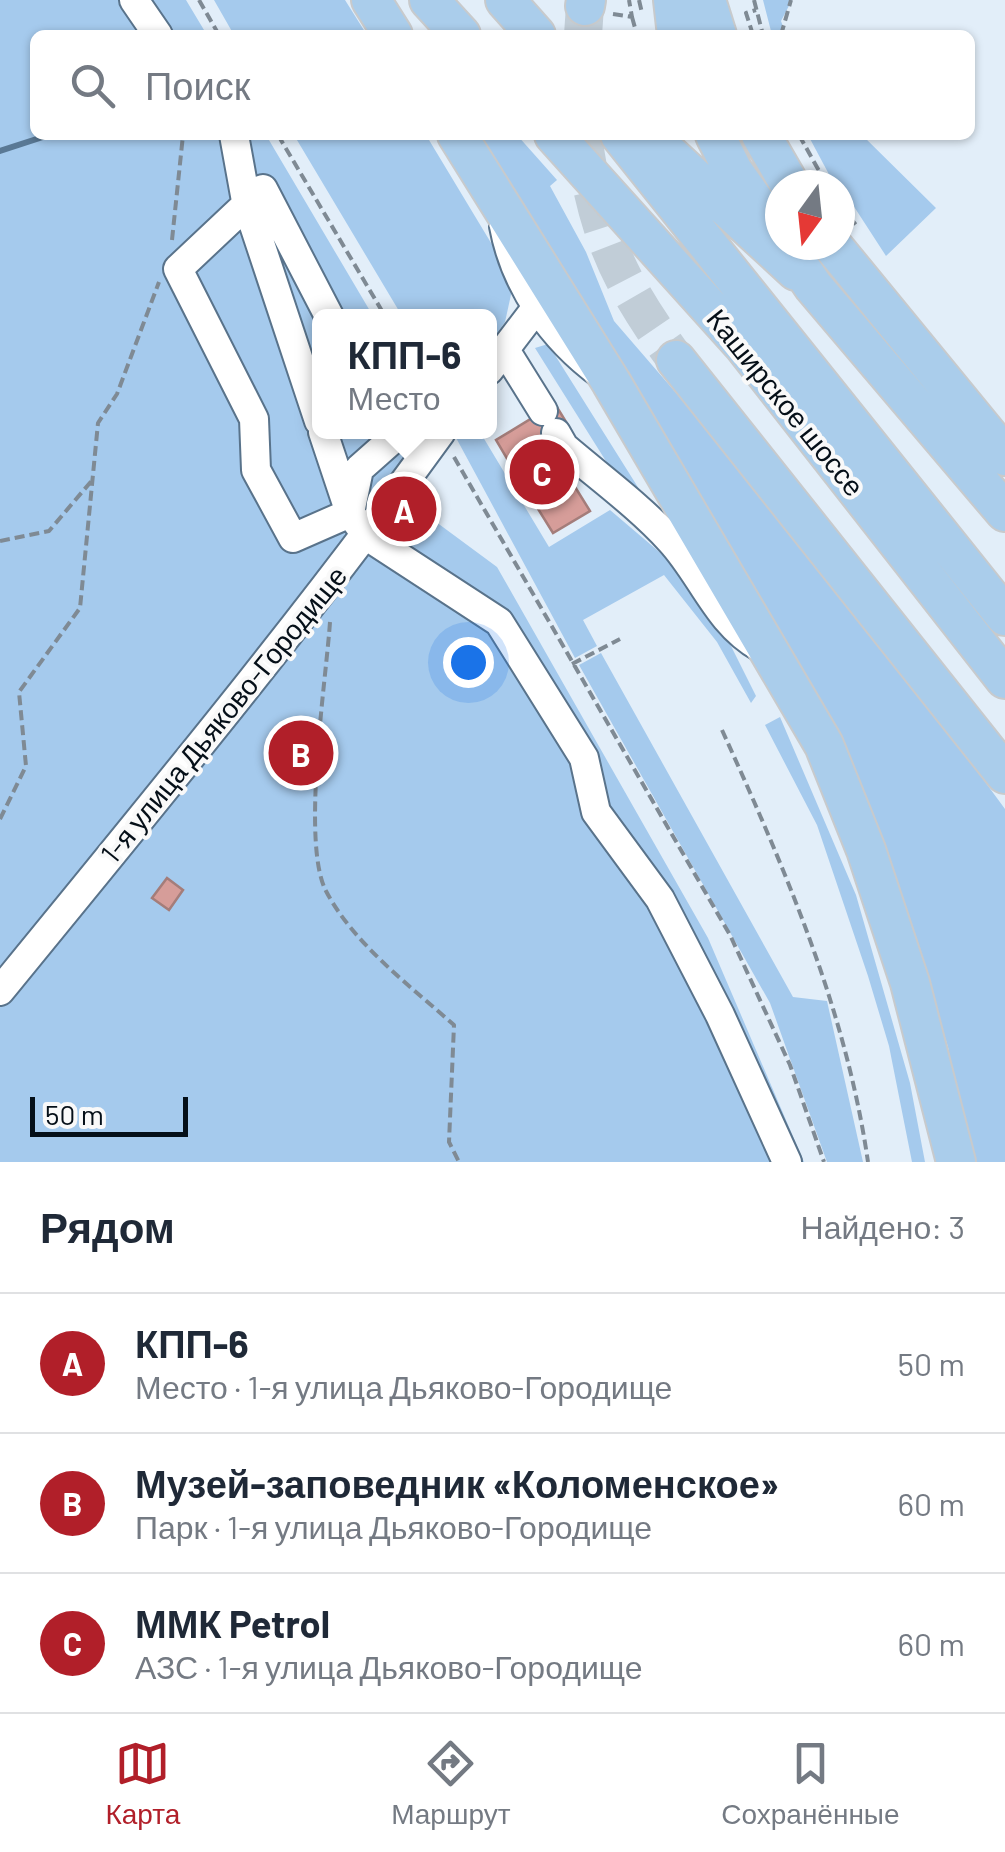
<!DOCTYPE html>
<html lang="ru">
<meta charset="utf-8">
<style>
:root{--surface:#fff;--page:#f2f2f3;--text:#1f2937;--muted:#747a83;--line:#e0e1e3;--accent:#b11f29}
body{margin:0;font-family:Barlow,sans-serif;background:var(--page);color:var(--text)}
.compass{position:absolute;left:765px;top:170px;width:90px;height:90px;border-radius:50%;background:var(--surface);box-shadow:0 2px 8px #0004;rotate:195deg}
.scale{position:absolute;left:30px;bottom:25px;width:158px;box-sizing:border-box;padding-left:10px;border:5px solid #050f18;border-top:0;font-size:28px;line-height:35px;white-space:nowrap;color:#050f18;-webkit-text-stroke:8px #f9f9f9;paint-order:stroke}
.you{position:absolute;left:468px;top:662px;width:35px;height:35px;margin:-25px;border:8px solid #fff;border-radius:50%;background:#1a73e8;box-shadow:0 0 0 15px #1a73e833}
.badge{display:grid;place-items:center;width:65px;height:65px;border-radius:50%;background:var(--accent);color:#fff;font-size:32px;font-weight:700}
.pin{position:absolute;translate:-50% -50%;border:5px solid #fff;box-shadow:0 2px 10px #0006}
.popup{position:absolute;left:312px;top:309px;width:185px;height:130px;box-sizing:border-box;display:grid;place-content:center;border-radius:15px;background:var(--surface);filter:drop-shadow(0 2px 8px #0005);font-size:32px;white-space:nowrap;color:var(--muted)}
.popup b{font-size:38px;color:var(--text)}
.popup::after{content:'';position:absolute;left:50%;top:100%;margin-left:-20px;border:20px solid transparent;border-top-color:var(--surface)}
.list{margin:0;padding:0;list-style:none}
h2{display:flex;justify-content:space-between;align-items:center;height:130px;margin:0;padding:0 40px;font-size:42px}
h2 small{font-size:32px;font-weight:400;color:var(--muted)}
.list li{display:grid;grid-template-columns:65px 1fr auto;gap:30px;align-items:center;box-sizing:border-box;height:140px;padding:0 40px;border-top:2px solid var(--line)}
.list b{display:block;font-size:38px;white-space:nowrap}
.list p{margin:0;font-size:32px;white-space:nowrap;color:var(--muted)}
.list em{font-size:32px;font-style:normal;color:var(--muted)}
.icon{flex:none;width:55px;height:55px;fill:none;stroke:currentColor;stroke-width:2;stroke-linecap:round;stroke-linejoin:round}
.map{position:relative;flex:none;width:1005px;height:1162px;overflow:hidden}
.search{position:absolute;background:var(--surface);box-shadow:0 2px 8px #0004;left:30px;right:30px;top:30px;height:110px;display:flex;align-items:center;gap:25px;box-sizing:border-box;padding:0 35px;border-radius:15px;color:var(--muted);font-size:38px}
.sheet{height:550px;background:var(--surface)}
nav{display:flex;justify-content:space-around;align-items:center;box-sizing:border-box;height:140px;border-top:2px solid var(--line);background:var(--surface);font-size:28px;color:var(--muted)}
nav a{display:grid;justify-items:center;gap:5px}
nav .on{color:var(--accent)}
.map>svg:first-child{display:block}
.green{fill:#a5caed}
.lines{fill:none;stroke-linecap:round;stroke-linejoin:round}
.stream{stroke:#5a7995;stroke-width:6}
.building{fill:#d69d99;stroke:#a47d7a;stroke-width:2.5}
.major-tunnel{stroke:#c1cdd7;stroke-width:38;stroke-dasharray:38 19;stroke-linecap:butt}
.minor-casing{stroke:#59738b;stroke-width:32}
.major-casing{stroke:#c8cacc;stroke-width:42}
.path{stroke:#7f8a94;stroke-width:4;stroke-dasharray:10 5;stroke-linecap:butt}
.minor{stroke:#fff;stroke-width:28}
.major{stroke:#aacdeb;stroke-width:38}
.labels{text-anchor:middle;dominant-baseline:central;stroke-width:8;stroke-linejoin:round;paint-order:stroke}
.street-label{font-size:28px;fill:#050f18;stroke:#f9f9f9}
</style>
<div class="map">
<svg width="1005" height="1162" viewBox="0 0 1005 1162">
<rect width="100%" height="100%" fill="#e2eef9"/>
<path class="green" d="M0 0H186L207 35H35V135H266L373 316H319V432H430L390 488 497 567 708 938 804 1162H0Z
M214 0H345L367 35H234Z
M763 0H792L781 21 786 35H772Z
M294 135H426L514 281 505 322 489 345V316H402Z
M475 135H517L557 180 550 186 586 252 614 321 746 474 908 677 1005 809V1162H968L948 1047 921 959Z
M808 135H862L936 208 886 256 840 185 832 180Z
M548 344 651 508 614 474 535 348Z
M457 432H480L549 547 610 510 677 567 715 614 756 696 751 703 717 642 664 575 583 620 597 646 575 658 454 434Z
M601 653 793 997 827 1001 863 1162H827L770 1003 579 665Z
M780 717 856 895 910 1083 925 1162H912L889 1046 868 976 817 825 765 725Z"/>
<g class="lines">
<path class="stream" d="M0 151 49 135"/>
</g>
<path class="building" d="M555 404 568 425 536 445 562 488 572 482 590 511 553 533 535 504 547 497 521 454 509 462 496 440Z
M167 878 183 890 169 910 152 898Z"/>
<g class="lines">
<path class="major-tunnel" d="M583 35 585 6
M583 135C596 233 618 281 676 360"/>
<defs>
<path id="minor" d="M134 0 158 35
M234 135 246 201 319 421
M504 226C515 286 553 339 601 374
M329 316 263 189 178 269 254 419 256 470 293 538 350 513 359 469 394 438 390 432
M505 350 543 411
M489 370 537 307
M323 432 350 513 367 536 499 622 584 758 596 812 660 899 720 1015 787 1162
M556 433 564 447C599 477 639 506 670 540 702 574 717 623 760 647
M0 991C150 807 302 624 441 432"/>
<path id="major" d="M371 0 393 35
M429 0 461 35
M505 0 536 35
M673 0 677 35
M706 0 717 35
M585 6 586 0
M457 135 611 382 824 745 866 850 910 983 956 1162
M554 135 744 346 1005 679
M620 135 1005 616
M648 135 796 271
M715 135 733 171 776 232
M761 135 790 185
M785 245 813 286 1005 512
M832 245 1005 456
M676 360 1005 774"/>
</defs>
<use href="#minor" class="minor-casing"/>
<use href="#major" class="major-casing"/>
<path class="path" d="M199 0 219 35
M639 0 642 13
M754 0 763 35
M613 14 632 17 629 0
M632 17 637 35
M753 35 746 13 756 10
M781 35 791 0
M278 135 385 316
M799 135 827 185
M840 205 856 225
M172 240 183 135
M454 457 730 935 790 1065 824 1162
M0 541 49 531 94 478
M330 622C326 681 301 843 326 891 353 943 410 986 454 1025L449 1142 459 1162
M572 664 620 639
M722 730C785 869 846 1010 868 1162
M0 819 26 766 19 692 80 608 98 423 117 394 159 282"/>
<use href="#minor" class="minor"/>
<use href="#major" class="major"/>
</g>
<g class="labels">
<g class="street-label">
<text transform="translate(786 402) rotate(51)">Каширское шоссе</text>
<text transform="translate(223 714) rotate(-51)">1-я улица Дьяково-Городище</text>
</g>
</g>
</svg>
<svg class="compass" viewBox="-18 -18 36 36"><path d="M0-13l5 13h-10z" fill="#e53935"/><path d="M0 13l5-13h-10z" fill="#747a83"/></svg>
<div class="scale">50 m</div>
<div class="you"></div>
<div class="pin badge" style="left:404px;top:509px">A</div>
<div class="popup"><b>КПП-6</b>Место</div>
<div class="pin badge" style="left:301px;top:753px">B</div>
<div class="pin badge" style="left:542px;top:472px">C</div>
<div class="search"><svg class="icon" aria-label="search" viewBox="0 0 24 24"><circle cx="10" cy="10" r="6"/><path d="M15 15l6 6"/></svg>Поиск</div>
</div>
<section class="sheet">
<h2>Рядом<small>Найдено: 3</small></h2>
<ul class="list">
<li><span class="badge">A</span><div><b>КПП-6</b><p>Место · 1-я улица Дьяково-Городище</p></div><em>50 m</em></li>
<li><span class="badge">B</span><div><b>Музей-заповедник «Коломенское»</b><p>Парк · 1-я улица Дьяково-Городище</p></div><em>60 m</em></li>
<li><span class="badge">C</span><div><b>ММК Petrol</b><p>АЗС · 1-я улица Дьяково-Городище</p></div><em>60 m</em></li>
</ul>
</section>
<nav>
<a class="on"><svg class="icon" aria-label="map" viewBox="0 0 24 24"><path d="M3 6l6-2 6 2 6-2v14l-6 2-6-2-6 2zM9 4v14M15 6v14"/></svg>Карта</a>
<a><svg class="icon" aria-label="directions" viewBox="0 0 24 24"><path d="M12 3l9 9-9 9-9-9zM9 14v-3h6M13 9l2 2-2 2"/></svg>Маршрут</a>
<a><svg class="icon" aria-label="saved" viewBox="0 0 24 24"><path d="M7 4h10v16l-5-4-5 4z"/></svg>Сохранённые</a>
</nav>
